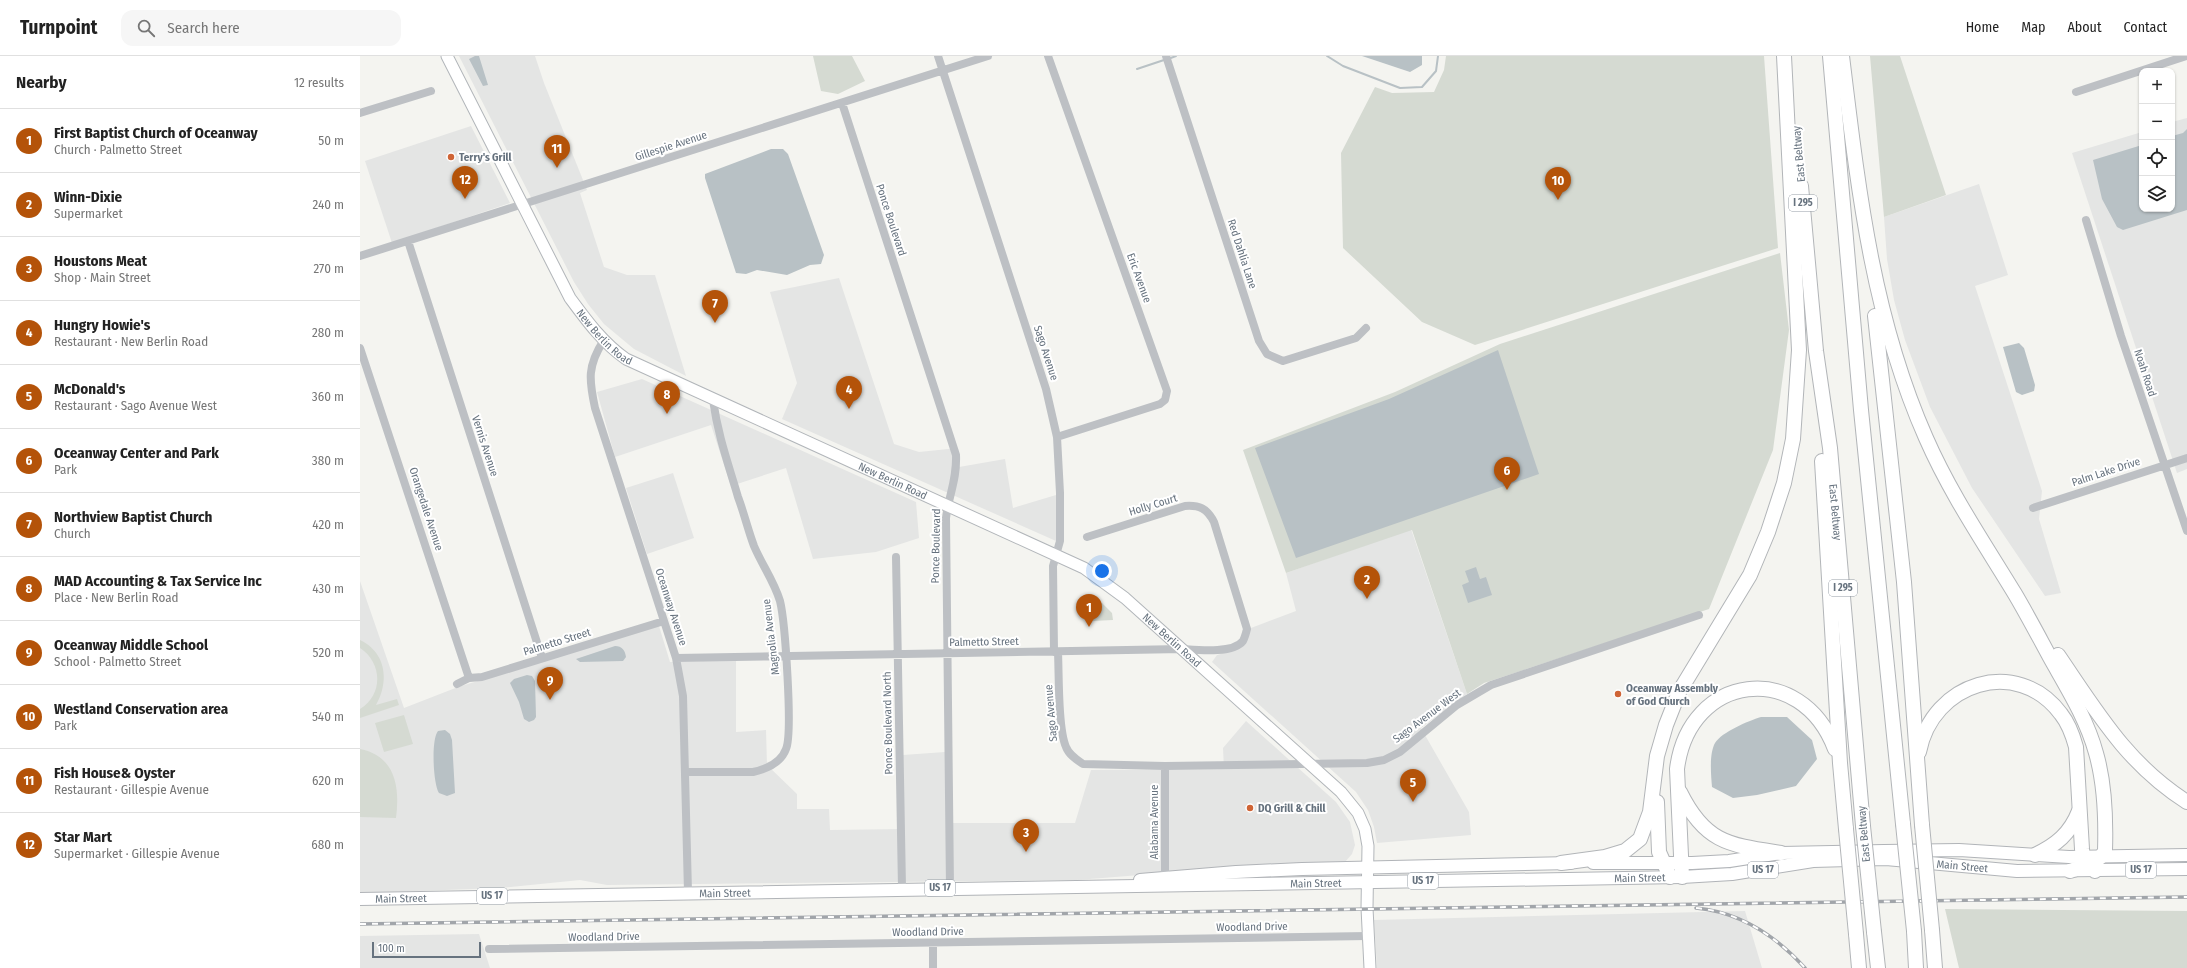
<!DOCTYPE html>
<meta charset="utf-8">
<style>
:root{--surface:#fff;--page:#f6f6f6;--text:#222;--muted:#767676;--line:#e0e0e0;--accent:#b45309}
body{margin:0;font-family:"Fira Sans Condensed",sans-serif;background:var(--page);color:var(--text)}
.controls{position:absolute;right:12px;top:12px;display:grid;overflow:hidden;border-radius:8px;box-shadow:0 1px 3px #0004}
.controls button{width:36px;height:36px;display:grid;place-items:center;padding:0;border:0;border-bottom:1px solid var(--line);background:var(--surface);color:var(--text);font:20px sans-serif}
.scale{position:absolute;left:12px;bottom:10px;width:109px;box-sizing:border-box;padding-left:4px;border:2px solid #66727e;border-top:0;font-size:11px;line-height:14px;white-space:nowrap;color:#66727e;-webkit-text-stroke:3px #fff;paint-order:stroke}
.you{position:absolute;left:742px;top:515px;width:14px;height:14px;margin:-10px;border:3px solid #fff;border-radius:50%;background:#1a73e8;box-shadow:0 0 0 6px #1a73e833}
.badge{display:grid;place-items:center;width:26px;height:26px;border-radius:50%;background:var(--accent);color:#fff;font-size:13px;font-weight:700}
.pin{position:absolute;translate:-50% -33px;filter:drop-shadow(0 1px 2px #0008)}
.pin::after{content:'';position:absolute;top:21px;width:14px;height:12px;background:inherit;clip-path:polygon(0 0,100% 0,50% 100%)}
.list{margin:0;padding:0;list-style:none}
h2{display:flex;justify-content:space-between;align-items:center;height:52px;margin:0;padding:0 16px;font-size:17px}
h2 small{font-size:13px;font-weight:400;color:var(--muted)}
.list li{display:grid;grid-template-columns:26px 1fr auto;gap:12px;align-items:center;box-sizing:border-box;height:64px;padding:0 16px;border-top:1px solid var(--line)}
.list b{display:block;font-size:15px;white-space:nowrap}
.list p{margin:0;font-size:13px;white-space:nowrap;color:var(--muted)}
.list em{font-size:13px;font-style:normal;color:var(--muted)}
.icon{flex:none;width:22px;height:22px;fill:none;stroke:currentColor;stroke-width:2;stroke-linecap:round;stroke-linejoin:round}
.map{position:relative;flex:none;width:1827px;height:912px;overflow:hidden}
header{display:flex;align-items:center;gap:24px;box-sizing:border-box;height:56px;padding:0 20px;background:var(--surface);border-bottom:1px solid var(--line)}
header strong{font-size:19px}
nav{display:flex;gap:22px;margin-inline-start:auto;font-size:14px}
.search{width:280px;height:36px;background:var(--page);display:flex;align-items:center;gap:10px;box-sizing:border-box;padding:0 14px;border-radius:12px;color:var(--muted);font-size:15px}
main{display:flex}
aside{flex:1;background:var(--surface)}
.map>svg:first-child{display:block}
.built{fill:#e4e5e4}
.green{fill:#d5dad2}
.water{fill:#b8c1c5}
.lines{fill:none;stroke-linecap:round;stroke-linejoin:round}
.stream{stroke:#b8c1c5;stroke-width:2}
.secondary-casing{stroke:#b2b6ba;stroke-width:13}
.primary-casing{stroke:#b1b4b8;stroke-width:14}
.highway-casing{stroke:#b2b5b8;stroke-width:16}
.street{stroke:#bdc0c4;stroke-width:8}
.secondary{stroke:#fff;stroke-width:11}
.primary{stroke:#fff;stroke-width:12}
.highway{stroke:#fff;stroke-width:14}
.rail-casing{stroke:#a1a5aa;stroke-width:3.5}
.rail{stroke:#fff;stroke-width:2;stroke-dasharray:6;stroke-linecap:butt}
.highway-bridge-casing{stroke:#b2b5b8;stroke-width:16;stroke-linecap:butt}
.highway-bridge{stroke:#fff;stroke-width:14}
.poi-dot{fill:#cf6435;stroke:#fff;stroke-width:1.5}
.labels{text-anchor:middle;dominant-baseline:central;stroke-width:4;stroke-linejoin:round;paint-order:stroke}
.shield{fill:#fff;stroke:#949ca5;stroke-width:1}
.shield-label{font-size:10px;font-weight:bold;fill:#66727e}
.street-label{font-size:11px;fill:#66727e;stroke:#fff}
.poi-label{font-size:11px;font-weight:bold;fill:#66727e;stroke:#fff;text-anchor:start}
</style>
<header>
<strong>Turnpoint</strong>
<div class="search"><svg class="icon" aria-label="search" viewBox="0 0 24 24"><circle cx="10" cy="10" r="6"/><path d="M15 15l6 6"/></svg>Search here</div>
<nav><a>Home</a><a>Map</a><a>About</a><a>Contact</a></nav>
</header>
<main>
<aside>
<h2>Nearby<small>12 results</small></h2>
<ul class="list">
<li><span class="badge">1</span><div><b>First Baptist Church of Oceanway</b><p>Church · Palmetto Street</p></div><em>50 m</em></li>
<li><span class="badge">2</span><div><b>Winn-Dixie</b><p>Supermarket</p></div><em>240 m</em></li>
<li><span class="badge">3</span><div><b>Houstons Meat</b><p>Shop · Main Street</p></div><em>270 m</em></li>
<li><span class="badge">4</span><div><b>Hungry Howie's</b><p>Restaurant · New Berlin Road</p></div><em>280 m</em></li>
<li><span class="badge">5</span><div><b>McDonald's</b><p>Restaurant · Sago Avenue West</p></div><em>360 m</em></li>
<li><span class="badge">6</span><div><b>Oceanway Center and Park</b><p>Park</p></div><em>380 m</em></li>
<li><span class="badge">7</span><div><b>Northview Baptist Church</b><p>Church</p></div><em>420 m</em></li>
<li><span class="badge">8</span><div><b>MAD Accounting &amp; Tax Service Inc</b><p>Place · New Berlin Road</p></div><em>430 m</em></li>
<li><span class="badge">9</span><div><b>Oceanway Middle School</b><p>School · Palmetto Street</p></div><em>520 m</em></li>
<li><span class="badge">10</span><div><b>Westland Conservation area</b><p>Park</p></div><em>540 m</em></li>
<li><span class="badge">11</span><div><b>Fish House&amp; Oyster</b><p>Restaurant · Gillespie Avenue</p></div><em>620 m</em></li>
<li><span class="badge">12</span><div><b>Star Mart</b><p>Supermarket · Gillespie Avenue</p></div><em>680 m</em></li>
</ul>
</aside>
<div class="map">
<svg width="1827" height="912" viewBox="0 0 1827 912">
<rect width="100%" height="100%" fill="#f4f4f0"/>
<path class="built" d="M99 0H175L184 27 227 134 220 137 244 211 267 219H295L326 320 274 293 244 268 228 248 214 226Z
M1827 62V413L1817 417 1712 97 1782 76V153H1812V66Z
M111 70 150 147 32 187 5 105Z
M1619 128 1648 219 1615 230 1682 435 1679 463 1701 537 1685 540 1612 432 1570 351 1545 284 1534 244 1527 203 1524 161Z
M479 222 534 388 559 396 598 392 599 411 645 403 653 452 696 439V485L422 363 437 327 410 236Z
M282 323 556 446 559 482 516 496 453 503 426 412 371 430 351 369 255 401 237 336Z
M313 417 334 482 287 498 266 432Z
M1051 473 1107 638 1061 672 1109 756 1111 779 1017 787 1014 771 1008 754 996 736 852 606 857 599 876 594 885 586 891 572 936 555 926 517Z
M0 525 44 652 98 631 299 570 310 606 376 604V676L406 674 407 709 437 738V753H469L470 774 544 773 543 699 585 696 586 767H715L731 714 864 713 863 692 886 665 976 746 990 766 995 789 992 798 985 806 881 811 717 824 247 829 220 824 141 832 0 837Z
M1385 855 1402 912H1017L1014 864Z
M119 878 130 912H0V880Z"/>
<path class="green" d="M453 0H492L505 25 478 38 461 35Z
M1086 0H1404L1418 192 1115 289 1062 266 983 192 981 97 1015 31 1032 37 1074 36 1084 14Z
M1510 0H1540L1586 139 1524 161Z
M1420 197 1429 274 1413 394 1349 553 1124 627 1107 638 1052 474 926 517 883 394 1035 336 1140 288Z
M732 547H742L752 557 753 564 733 565Z
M0 584C27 597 29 626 16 649L37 643 39 649 0 662V653C23 639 23 607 0 592Z
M44 659 53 688 24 696 15 667Z
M0 693C36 700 40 732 36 762L0 761Z
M1585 853 1827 855V912H1599Z"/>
<path class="water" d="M115 0H119L128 29 123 30 109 3Z
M1002 0H1062V9L1050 16Z
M1827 73V154L1763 174 1757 171 1742 143 1733 104 1782 89V153H1812V80L1823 77Z
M411 93H423L428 98 464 199 461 208 450 209 427 219 397 214 386 218 376 217 345 122V118Z
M1659 287 1664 292 1675 329 1674 335 1662 339 1656 336 1643 291Z
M1138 294 1179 418 936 502 895 392 1029 343Z
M1116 511 1120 523 1126 521 1132 539 1108 547 1102 529 1109 526 1105 515Z
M255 590C262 590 265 594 266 601L263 605 220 606 216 603Z
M167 619 172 620 175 625 176 661 174 664 169 666 164 663 159 646 150 627 154 623Z
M1401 661H1427L1452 684 1457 703 1436 730 1397 739 1373 742 1352 731C1351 719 1349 698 1355 687 1362 676 1388 665 1401 661Z
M85 674 90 678 92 684 95 737 87 740 79 737C73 728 71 683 78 675Z"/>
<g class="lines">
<path class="stream" d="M967 0 983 10 1040 32 1062 31 1076 15 1078 0
M808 3 816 0
M777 13 804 4"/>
<defs>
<g id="secondary">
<path id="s1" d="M87 0 210 242C227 265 243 287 266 303L724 512 765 542 981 736 998 757 1005 773 1008 790 1007 852 1010 912"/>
</g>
<g id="primary">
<path d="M1233 807H1332L1369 805 1421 797 1524 795 1599 794 1709 801 1827 799"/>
<path d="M780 824 876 816 942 813 1211 807"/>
<path id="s2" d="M0 843 1322 821 1372 818 1453 805 1526 803 1657 815 1827 813"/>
</g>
<g id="highway">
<path d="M1470 0 1501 354 1543 768"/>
<path d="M1482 0C1498 131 1512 260 1566 382 1590 437 1624 487 1655 538 1668 560 1680 583 1692 605 1709 635 1727 664 1736 697 1745 728 1746 763 1745 795 1739 807 1722 811 1710 815"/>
<path id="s3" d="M1441 130 1456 295 1470 392 1503 770"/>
<path d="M1515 260 1544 526 1562 769"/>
<path d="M1462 405 1480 707 1486 773"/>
<path d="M1698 599C1737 656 1767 708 1827 746"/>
<path d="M1559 696C1572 627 1657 599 1701 658 1709 668 1713 680 1716 691L1722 793 1723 801 1735 815"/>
<path d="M1320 736C1345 787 1369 789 1421 797"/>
<path d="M1297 746 1299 796 1310 821"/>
<path d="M1675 799C1696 789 1710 778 1719 755"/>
<path d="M1201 807 1245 801 1265 795 1280 783 1290 756 1297 700 1306 669 1319 636 1390 519 1408 476 1424 427 1433 383 1439 294 1424 0"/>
<path d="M1322 821 1317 713C1329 617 1441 603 1475 693"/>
<path d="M1572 874 1575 912"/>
<path d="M1554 875 1556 912"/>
<path d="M1514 876 1518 912"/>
<path d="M1496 878 1499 912"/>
</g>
</defs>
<use href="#secondary" class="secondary-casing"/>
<use href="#primary" class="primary-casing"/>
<use href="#highway" class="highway-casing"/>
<path class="street" d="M578 0 686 333 697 381 700 437V485L693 510 694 596
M688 0 807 335 805 344 800 348 697 381
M806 0 899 285 907 298 923 305 996 282 1006 272
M1716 36 1826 0
M482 47 596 399C597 424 589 438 586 462L590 832
M0 57 71 35
M1726 164 1761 280 1827 475
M48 185 182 602
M0 200 628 0
M244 284C227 310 229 324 235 352L316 602 323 640 328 836
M0 292 109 622
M1673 452 1827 402
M536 501 542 832
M698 596C699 618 698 673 706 691 709 699 717 704 723 708L805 710 1007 707 1024 704 1040 696 1097 649 1131 629 1339 559
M316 602 822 593C837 594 873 598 883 585 885 581 886 577 887 573L854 466C847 452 839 449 825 450L727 481
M97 628 109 622 122 621 304 565
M805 710V821
M326 716H393C406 713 421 707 426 693 433 677 425 565 420 545 414 525 402 509 394 490 388 474 384 457 378 441 368 407 358 380 353 344
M573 887V912
M129 893 1008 880"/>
<use href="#secondary" class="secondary"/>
<use href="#primary" class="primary"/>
<use href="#highway" class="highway"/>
<defs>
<path id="rail" d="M1336 852C1379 856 1416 880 1445 912
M0 868 1827 841"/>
</defs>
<use href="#rail" class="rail-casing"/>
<use href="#rail" class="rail"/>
<defs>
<path id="highway-bridge" d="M1543 768 1554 875
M1562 769 1572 874
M1503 770 1514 876
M1486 773 1496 878"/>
</defs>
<use href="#highway-bridge" class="highway-bridge-casing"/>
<use href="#highway-bridge" class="highway-bridge"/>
</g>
<g class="poi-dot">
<circle cx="91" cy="101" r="4"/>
<circle cx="1258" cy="638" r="4"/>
<circle cx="890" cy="752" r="4"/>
</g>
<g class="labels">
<g class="shield">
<rect x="1429" y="139" width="28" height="16" rx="3"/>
<rect x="1469" y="524" width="28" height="16" rx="3"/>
<rect x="1388" y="806" width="30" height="16" rx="3"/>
<rect x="1766" y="806" width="30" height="16" rx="3"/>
<rect x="1048" y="817" width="30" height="16" rx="3"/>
<rect x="565" y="824" width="30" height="16" rx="3"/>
<rect x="117" y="832" width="30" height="16" rx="3"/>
</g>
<g class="shield-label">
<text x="1443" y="147">I 295</text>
<text x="1483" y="532">I 295</text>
<text x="1403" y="814">US 17</text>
<text x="1781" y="814">US 17</text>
<text x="1063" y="825">US 17</text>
<text x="580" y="832">US 17</text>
<text x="132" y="840">US 17</text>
</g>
<g class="street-label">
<text transform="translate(311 90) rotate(-18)">Gillespie Avenue</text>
<text transform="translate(1439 98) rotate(-95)">East Beltway</text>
<text transform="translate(531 164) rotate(72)">Ponce Boulevard</text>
<text transform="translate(882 198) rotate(72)">Red Dahlia Lane</text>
<text transform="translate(779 222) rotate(70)">Eric Avenue</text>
<text stroke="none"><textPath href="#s1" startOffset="324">New Berlin Road</textPath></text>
<text transform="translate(686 297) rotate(72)">Sago Avenue</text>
<text transform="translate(1785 317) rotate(72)">Noah Road</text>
<text transform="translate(125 390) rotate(72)">Vernis Avenue</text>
<text transform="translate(1746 416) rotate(-18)">Palm Lake Drive</text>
<text stroke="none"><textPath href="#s1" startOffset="648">New Berlin Road</textPath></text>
<text transform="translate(793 449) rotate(-17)">Holly Court</text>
<text transform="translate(66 453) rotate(72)">Orangedale Avenue</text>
<text stroke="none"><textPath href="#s3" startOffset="328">East Beltway</textPath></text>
<text transform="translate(576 490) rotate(-89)">Ponce Boulevard</text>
<text transform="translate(311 551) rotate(72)">Oceanway Avenue</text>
<text transform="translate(411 581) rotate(-97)">Magnolia Avenue</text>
<text stroke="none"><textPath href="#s1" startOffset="972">New Berlin Road</textPath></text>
<text transform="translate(197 586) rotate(-17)">Palmetto Street</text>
<text transform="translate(624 586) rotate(-1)">Palmetto Street</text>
<text transform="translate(691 657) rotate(-95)">Sago Avenue</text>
<text transform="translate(1067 660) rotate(-37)">Sago Avenue West</text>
<text transform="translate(528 667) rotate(-91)">Ponce Boulevard North</text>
<text transform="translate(794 766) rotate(-90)">Alabama Avenue</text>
<text transform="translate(1504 778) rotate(-95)">East Beltway</text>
<text stroke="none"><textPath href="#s2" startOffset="1604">Main Street</textPath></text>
<text stroke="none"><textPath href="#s2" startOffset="1280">Main Street</textPath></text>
<text stroke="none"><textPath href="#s2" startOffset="956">Main Street</textPath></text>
<text stroke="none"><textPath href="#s2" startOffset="365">Main Street</textPath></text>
<text stroke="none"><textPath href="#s2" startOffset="41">Main Street</textPath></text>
<text transform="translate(892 871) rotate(-1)">Woodland Drive</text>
<text transform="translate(568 876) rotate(-1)">Woodland Drive</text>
<text transform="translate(244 881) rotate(-1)">Woodland Drive</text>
</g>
<g class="poi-label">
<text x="99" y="101">Terry's Grill</text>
<text x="1266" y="632">Oceanway Assembly<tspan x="1266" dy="13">of God Church</tspan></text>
<text x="898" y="752">DQ Grill &amp; Chill</text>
</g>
</g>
</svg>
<div class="controls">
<button>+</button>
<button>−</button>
<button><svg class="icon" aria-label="locate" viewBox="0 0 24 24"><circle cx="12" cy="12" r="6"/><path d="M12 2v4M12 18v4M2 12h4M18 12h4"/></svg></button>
<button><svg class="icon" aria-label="layers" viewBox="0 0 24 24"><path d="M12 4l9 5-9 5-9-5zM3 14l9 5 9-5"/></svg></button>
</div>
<div class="scale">100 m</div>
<div class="you"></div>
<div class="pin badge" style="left:729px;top:571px">1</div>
<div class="pin badge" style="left:1007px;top:543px">2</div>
<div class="pin badge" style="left:666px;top:796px">3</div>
<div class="pin badge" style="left:489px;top:353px">4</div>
<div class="pin badge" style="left:1053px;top:746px">5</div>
<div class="pin badge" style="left:1147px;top:434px">6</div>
<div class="pin badge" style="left:355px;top:267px">7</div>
<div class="pin badge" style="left:307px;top:358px">8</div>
<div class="pin badge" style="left:190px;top:644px">9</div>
<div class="pin badge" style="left:1198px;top:144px">10</div>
<div class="pin badge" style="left:197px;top:112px">11</div>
<div class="pin badge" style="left:105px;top:143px">12</div>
</div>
</main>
